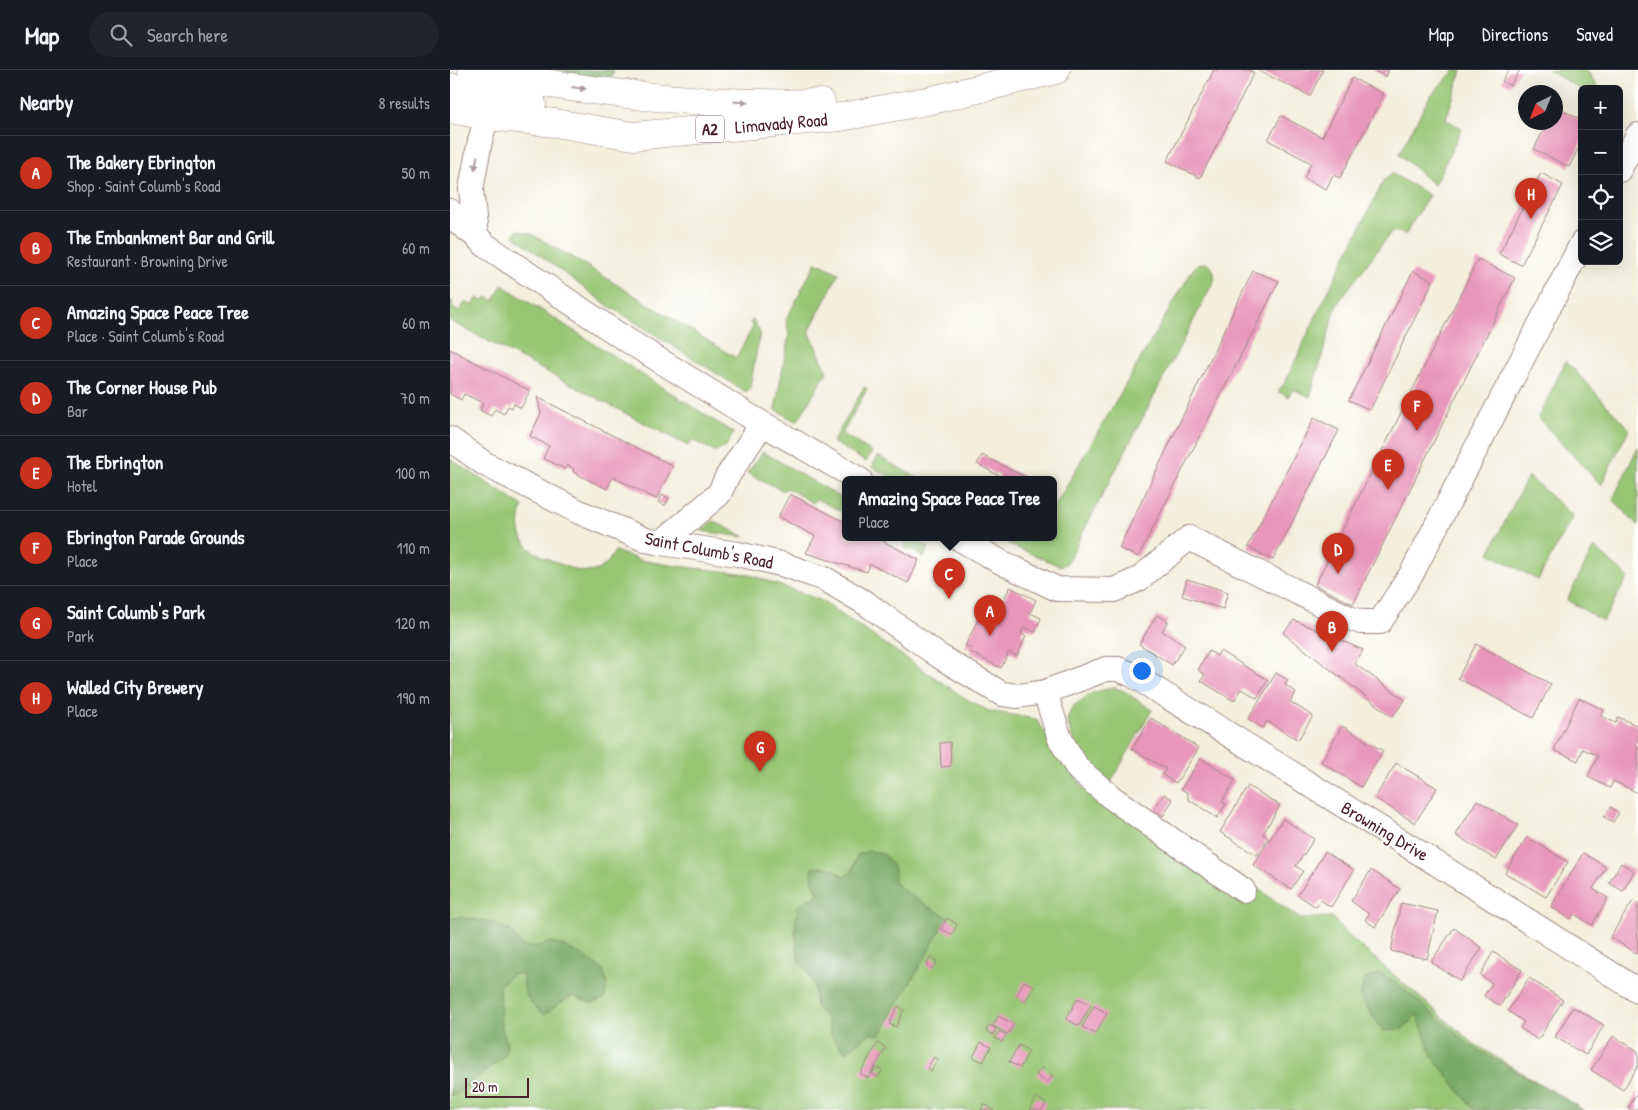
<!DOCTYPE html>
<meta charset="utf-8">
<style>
:root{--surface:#171b24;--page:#20242c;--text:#f1f3f6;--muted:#9ea1a6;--line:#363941;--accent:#c8321e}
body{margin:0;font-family:"Patrick Hand",sans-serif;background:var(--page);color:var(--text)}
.controls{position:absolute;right:15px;top:15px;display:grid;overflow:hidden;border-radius:8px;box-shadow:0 5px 20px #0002}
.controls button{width:45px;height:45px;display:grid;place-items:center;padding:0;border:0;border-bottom:1px solid var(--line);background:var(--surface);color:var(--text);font:25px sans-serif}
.compass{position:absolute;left:1068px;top:15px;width:45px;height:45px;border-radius:50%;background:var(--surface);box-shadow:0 5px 20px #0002;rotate:223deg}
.scale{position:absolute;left:15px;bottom:12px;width:64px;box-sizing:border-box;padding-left:5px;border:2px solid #4a1f2b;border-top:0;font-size:14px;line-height:18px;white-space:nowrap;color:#4a1f2b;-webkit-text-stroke:4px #fff;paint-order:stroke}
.you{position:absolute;left:691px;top:600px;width:18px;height:18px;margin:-12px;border:4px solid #fff;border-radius:50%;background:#1a73e8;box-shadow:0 0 0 8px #1a73e833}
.badge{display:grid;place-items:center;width:32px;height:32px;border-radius:50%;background:var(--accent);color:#fff;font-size:16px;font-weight:700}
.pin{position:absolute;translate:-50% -41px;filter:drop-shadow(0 1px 2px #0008)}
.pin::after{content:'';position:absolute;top:26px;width:18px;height:15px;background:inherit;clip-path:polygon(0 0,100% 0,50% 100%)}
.popup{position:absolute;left:392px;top:406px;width:215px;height:65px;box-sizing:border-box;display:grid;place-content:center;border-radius:8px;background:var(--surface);filter:drop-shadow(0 1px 4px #0005);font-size:16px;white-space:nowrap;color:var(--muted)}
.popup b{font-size:19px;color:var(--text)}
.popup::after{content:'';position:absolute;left:50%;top:100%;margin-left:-10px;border:10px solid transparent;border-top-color:var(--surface)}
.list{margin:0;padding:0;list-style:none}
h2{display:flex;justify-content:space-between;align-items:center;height:65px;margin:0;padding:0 20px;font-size:21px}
h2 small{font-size:16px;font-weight:400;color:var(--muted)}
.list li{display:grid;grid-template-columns:32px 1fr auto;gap:15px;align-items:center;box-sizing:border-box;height:75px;padding:0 20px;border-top:1px solid var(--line)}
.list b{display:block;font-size:19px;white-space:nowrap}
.list p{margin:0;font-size:16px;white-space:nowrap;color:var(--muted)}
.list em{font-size:16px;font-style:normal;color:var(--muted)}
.icon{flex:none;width:28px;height:28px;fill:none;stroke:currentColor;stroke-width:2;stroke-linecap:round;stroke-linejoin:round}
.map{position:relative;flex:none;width:1188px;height:1040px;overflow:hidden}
header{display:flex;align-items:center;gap:30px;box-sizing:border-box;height:70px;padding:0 25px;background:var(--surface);border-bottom:1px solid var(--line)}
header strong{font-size:24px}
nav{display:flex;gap:28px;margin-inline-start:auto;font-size:18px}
.search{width:350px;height:45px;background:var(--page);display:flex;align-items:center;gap:12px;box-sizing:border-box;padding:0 18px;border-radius:28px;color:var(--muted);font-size:19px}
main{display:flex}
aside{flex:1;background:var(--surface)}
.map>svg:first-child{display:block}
.green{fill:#98c674;stroke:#717250}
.forest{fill:#7aab66;stroke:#626548}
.building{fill:#e896ba}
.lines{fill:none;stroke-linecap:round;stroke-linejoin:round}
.minor-casing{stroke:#9e8783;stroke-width:26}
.highway-casing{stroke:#9e8783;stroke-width:29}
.minor{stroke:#fff;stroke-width:24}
.highway{stroke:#fff;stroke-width:28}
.oneway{fill:#ae9aa0}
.labels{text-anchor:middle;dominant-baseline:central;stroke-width:4;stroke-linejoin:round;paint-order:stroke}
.shield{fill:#fff;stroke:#80626b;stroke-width:1}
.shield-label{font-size:16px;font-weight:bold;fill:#4a1f2b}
.street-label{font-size:18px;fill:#4a1f2b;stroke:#fff}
</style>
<header>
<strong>Map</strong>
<div class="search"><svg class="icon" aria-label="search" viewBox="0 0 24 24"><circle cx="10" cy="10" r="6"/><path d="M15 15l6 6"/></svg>Search here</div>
<nav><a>Map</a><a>Directions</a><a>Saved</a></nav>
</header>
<main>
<aside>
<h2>Nearby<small>8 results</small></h2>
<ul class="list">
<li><span class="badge">A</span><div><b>The Bakery Ebrington</b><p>Shop · Saint Columb's Road</p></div><em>50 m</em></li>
<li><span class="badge">B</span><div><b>The Embankment Bar and Grill</b><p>Restaurant · Browning Drive</p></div><em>60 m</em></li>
<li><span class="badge">C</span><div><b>Amazing Space Peace Tree</b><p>Place · Saint Columb's Road</p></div><em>60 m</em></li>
<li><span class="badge">D</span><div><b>The Corner House Pub</b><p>Bar</p></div><em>70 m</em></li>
<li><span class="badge">E</span><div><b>The Ebrington</b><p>Hotel</p></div><em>100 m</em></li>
<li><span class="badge">F</span><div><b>Ebrington Parade Grounds</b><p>Place</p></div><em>110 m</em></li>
<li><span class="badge">G</span><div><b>Saint Columb's Park</b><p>Park</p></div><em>120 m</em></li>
<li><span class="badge">H</span><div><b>Walled City Brewery</b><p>Place</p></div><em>190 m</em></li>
</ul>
</aside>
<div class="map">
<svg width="1188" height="1040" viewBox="0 0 1188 1040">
<rect width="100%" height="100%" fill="#fff"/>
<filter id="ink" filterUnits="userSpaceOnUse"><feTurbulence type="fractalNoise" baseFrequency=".02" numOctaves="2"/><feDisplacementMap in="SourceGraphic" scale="10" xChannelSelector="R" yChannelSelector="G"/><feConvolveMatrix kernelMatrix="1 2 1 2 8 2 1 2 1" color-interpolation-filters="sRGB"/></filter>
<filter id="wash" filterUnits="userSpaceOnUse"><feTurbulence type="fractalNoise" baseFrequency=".0096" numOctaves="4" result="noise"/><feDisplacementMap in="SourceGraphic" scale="20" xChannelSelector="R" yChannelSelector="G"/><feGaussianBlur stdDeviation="1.12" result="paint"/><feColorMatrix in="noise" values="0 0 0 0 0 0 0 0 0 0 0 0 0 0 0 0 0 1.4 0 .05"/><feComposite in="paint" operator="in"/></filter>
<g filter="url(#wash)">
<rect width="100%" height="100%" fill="#f3efdb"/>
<path class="green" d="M1005 0H1012L996 49 1012 59 984 115 949 84 980 26Z
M1098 0H1137L1149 19H1132V20Z
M941 103 979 125 956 164 942 161 887 234 860 327 843 319 838 327 828 321 835 313 868 242 934 110Z
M68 160 83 165 135 195 286 288 303 257 300 253 303 249 310 262 300 318 296 322 156 234 64 166 65 162Z
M366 192 389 203 359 261 377 302 347 352 325 339 339 265 336 250Z
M756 193C764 198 765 202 764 211L617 493 610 496 565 477 549 468H603V439L743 199 748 194Z
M52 215 284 363 275 378 264 381 242 370 238 376 0 251V231L3 232 1 237 10 241 15 232 23 236 27 228 33 231 36 227 44 231Z
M1116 291 1179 359 1151 415 1088 348Z
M414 317 417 319 392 364 422 382 416 392 383 372Z
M1188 377V456L1163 429Z
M313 382 395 430V443L366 429 363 433 337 418 334 421 297 403Z
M428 386 471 410H447L422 397Z
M0 389 73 436C69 449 67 461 75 473 81 482 92 486 101 490 126 501 149 513 165 481L190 490 219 495 298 504 370 530 518 630 539 641 586 649 634 719 799 812 850 849 882 847 894 862 1023 973 1133 1040H0Z
M1078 406 1123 446 1088 510 1039 483Z
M263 451 295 467 252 461Z
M445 468H462L479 477 474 487 454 477 456 473Z
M1144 477 1178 507 1153 551 1117 530Z
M664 617 674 621 702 640 660 714 637 696 622 666 617 650 622 637 642 623Z"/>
<path class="forest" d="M107 0H164L161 10Z
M419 781 434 784C440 792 448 801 444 812 460 826 478 837 498 847L430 965 420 963 396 982 387 974 380 962 377 949 366 937 364 916 357 900 349 892 345 863 347 837 358 829 364 828 368 822 363 812 362 798C376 796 382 796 394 807L402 801 407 785Z
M10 847 40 852 61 861 71 876 83 877 101 872 116 877 137 888 153 900 157 914 154 929 141 933 123 926 110 933 94 945C78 932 73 924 73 904H63L49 915 51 954 57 975 54 987 6 1024 0 1025V849Z
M931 903 954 919 1021 976 1116 1029 1133 1040H1024L982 986 967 944 953 959 933 961 910 927 915 909Z"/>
<g id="blocks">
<path class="building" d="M764 0H799L804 3 750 108 717 91Z
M807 0H873L860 26Z
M923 0H939L936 7Z
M1059 0H1070L1060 16 1052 11Z
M902 8 934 24 890 108 883 105 876 119 854 108 861 93 818 70 831 46 872 67Z
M1106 37 1132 50V71L1119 97 1084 79 1098 52H1106Z
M1091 103 1113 115 1071 195 1049 184Z
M1028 189 1065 208 903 534 865 515Z
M803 201 829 211 688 487 669 478Z
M963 201 983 211 920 340 899 330Z
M0 279 80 321 71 338 64 334 62 338 58 336 54 344 45 339 41 346 30 340 33 333 14 324 11 330 0 324Z
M87 327 223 396 206 429 163 407 157 419 123 402 124 399 117 395 115 399 93 388 99 376 80 366 91 343Z
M864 348 889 360 823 490 798 477Z
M532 385 577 408 576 410H547L550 406 527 394Z
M340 424 395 452V468H427L469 490 458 513 420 494 417 502 356 483 365 466 328 447Z
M212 425 219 428 215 435 208 432Z
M737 509 778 522 773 539 732 526Z
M560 517 586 530 580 543 591 548 585 562 574 557 571 564 576 566 567 586 559 582 551 598 520 582 522 579 515 576 540 525 553 531Z
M707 545 718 551 712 561 735 576 722 595 689 574Z
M844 550 913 580 905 594 955 630 942 647 833 563Z
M1026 574 1101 614 1083 648 1008 608Z
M759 581 767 586 770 581 818 610 807 628 792 619 784 631 751 611 755 605 748 600Z
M826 603 838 610 835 615 846 622 840 632 863 646 848 670 817 651 813 658 798 649Z
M1129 628 1154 640 1151 646 1166 653 1168 647 1188 656V669L1185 675 1188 677V723L1163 711 1160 718 1138 707 1148 686 1133 679 1128 691 1104 680Z
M701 648 749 678 726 713 712 705 716 699 682 679Z
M892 656 933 681 911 717 871 692Z
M500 672 501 696 491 697 490 673Z
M751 688 785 710 772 732 776 734 767 748 738 729V723L731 719Z
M946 693 987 718 965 753 925 728Z
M798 716 830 735 813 764 818 768 807 785 770 762Z
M714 724 723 730 713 746 704 740Z
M1027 730 1068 755 1046 790 1006 765Z
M1161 737 1169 743 1163 752 1154 747Z
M833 749 864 769 846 796 853 801 841 819 803 795Z
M1077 767 1118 792 1096 827 1055 803Z
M875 782 904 800 881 837 871 830 866 837 848 825Z
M1133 783 1156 797 1143 819 1158 828 1142 855 1124 844 1121 849 1101 837Z
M1171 793 1184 801 1173 821 1159 813Z
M921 800 950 819 925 857 915 850 919 844 901 831Z
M1183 831 1188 834 1187 853 1188 884 1160 867Z
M951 833 988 841 977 889 941 881Z
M497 848 507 854 502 864 491 859Z
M1004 858 1032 878 1010 911 981 892Z
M1043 882 1072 900 1050 936 1034 926 1042 913 1030 905Z
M481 887 487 891 482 899 476 895Z
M1079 908 1113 930 1088 970 1070 958 1074 952 1058 941Z
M574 911 584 916 575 932 566 926Z
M628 928 641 935 629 956 616 949Z
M448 936 454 940 446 957 439 954Z
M644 936 657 943 645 964 632 957Z
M1123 937 1154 955 1136 985 1105 967Z
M548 946 564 954 558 964 543 956Z
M539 955 546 959 543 965 536 961Z
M549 961 556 965 552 972 545 968Z
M1163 966 1188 981V996L1173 1020 1141 1000Z
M531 972 541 977 533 992 523 987Z
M428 973 436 978 418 1008 410 1003Z
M569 975 579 981 570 998 559 992Z
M484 987 488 989 481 1001 477 998Z
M426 997 432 1000 428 1007 422 1004Z
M592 997 603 1006 597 1013 586 1005Z
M1188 1021V1040H1181L1178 1038Z
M586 1027 596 1033 592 1040H579Z
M534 1034 544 1040H531Z"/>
</g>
</g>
<g filter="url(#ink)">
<use href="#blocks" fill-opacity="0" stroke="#9e8783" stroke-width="1"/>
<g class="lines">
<defs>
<path id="minor" d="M1169 100 1188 65
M0 141 6 151 26 166 35 175 172 267 301 347 410 410
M26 166 21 119 30 71 42 28
M0 369 35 394 129 442 196 470 211 473 288 484 331 494 375 509 417 534 489 586 552 624 568 626 595 622 656 599H668L681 604C851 709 1020 813 1188 921
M508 468 549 491 607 519 664 520 689 509 739 468 899 548 911 552H930L962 503 1132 173
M211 473 269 424 277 407 312 354
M595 622 610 669 628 699 661 727 793 820"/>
<path id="highway" d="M22 0C137 23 254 36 371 33
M0 17 82 34
M0 39 38 46 105 53 183 66 391 47 482 30 606 0"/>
</defs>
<use href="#minor" class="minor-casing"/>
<use href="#highway" class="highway-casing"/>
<use href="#minor" class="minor"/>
<use href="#highway" class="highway"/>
</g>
<defs><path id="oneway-solid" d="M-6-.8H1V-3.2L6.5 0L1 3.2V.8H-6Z" transform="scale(1.25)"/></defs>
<g class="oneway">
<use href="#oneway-solid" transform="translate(129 18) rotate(8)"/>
<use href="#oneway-solid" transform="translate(291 32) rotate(1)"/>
<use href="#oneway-solid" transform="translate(26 93) rotate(101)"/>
</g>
</g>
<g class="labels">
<rect class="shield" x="246" y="45.5" width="28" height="27" rx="4"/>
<g class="shield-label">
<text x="260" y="59">A2</text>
</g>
<g class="street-label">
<text transform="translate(331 53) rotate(-5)">Limavady Road</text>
<text transform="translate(259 480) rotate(11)">Saint Columb's Road</text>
<text transform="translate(935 761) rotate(31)">Browning Drive</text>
</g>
</g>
</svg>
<div class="controls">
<button>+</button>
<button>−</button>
<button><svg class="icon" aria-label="locate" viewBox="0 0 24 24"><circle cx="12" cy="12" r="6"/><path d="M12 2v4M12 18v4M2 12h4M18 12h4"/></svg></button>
<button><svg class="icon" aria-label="layers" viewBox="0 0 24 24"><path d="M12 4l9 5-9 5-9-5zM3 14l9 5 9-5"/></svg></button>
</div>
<svg class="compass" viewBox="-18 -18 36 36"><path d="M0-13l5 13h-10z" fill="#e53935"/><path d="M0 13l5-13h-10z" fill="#9ea1a6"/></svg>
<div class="scale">20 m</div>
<div class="you"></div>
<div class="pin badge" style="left:540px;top:566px">A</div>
<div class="pin badge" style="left:882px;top:582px">B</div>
<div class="pin badge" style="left:499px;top:529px">C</div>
<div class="popup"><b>Amazing Space Peace Tree</b>Place</div>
<div class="pin badge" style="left:888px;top:504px">D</div>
<div class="pin badge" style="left:938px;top:420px">E</div>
<div class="pin badge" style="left:967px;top:361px">F</div>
<div class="pin badge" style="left:310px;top:702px">G</div>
<div class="pin badge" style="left:1081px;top:149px">H</div>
</div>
</main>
